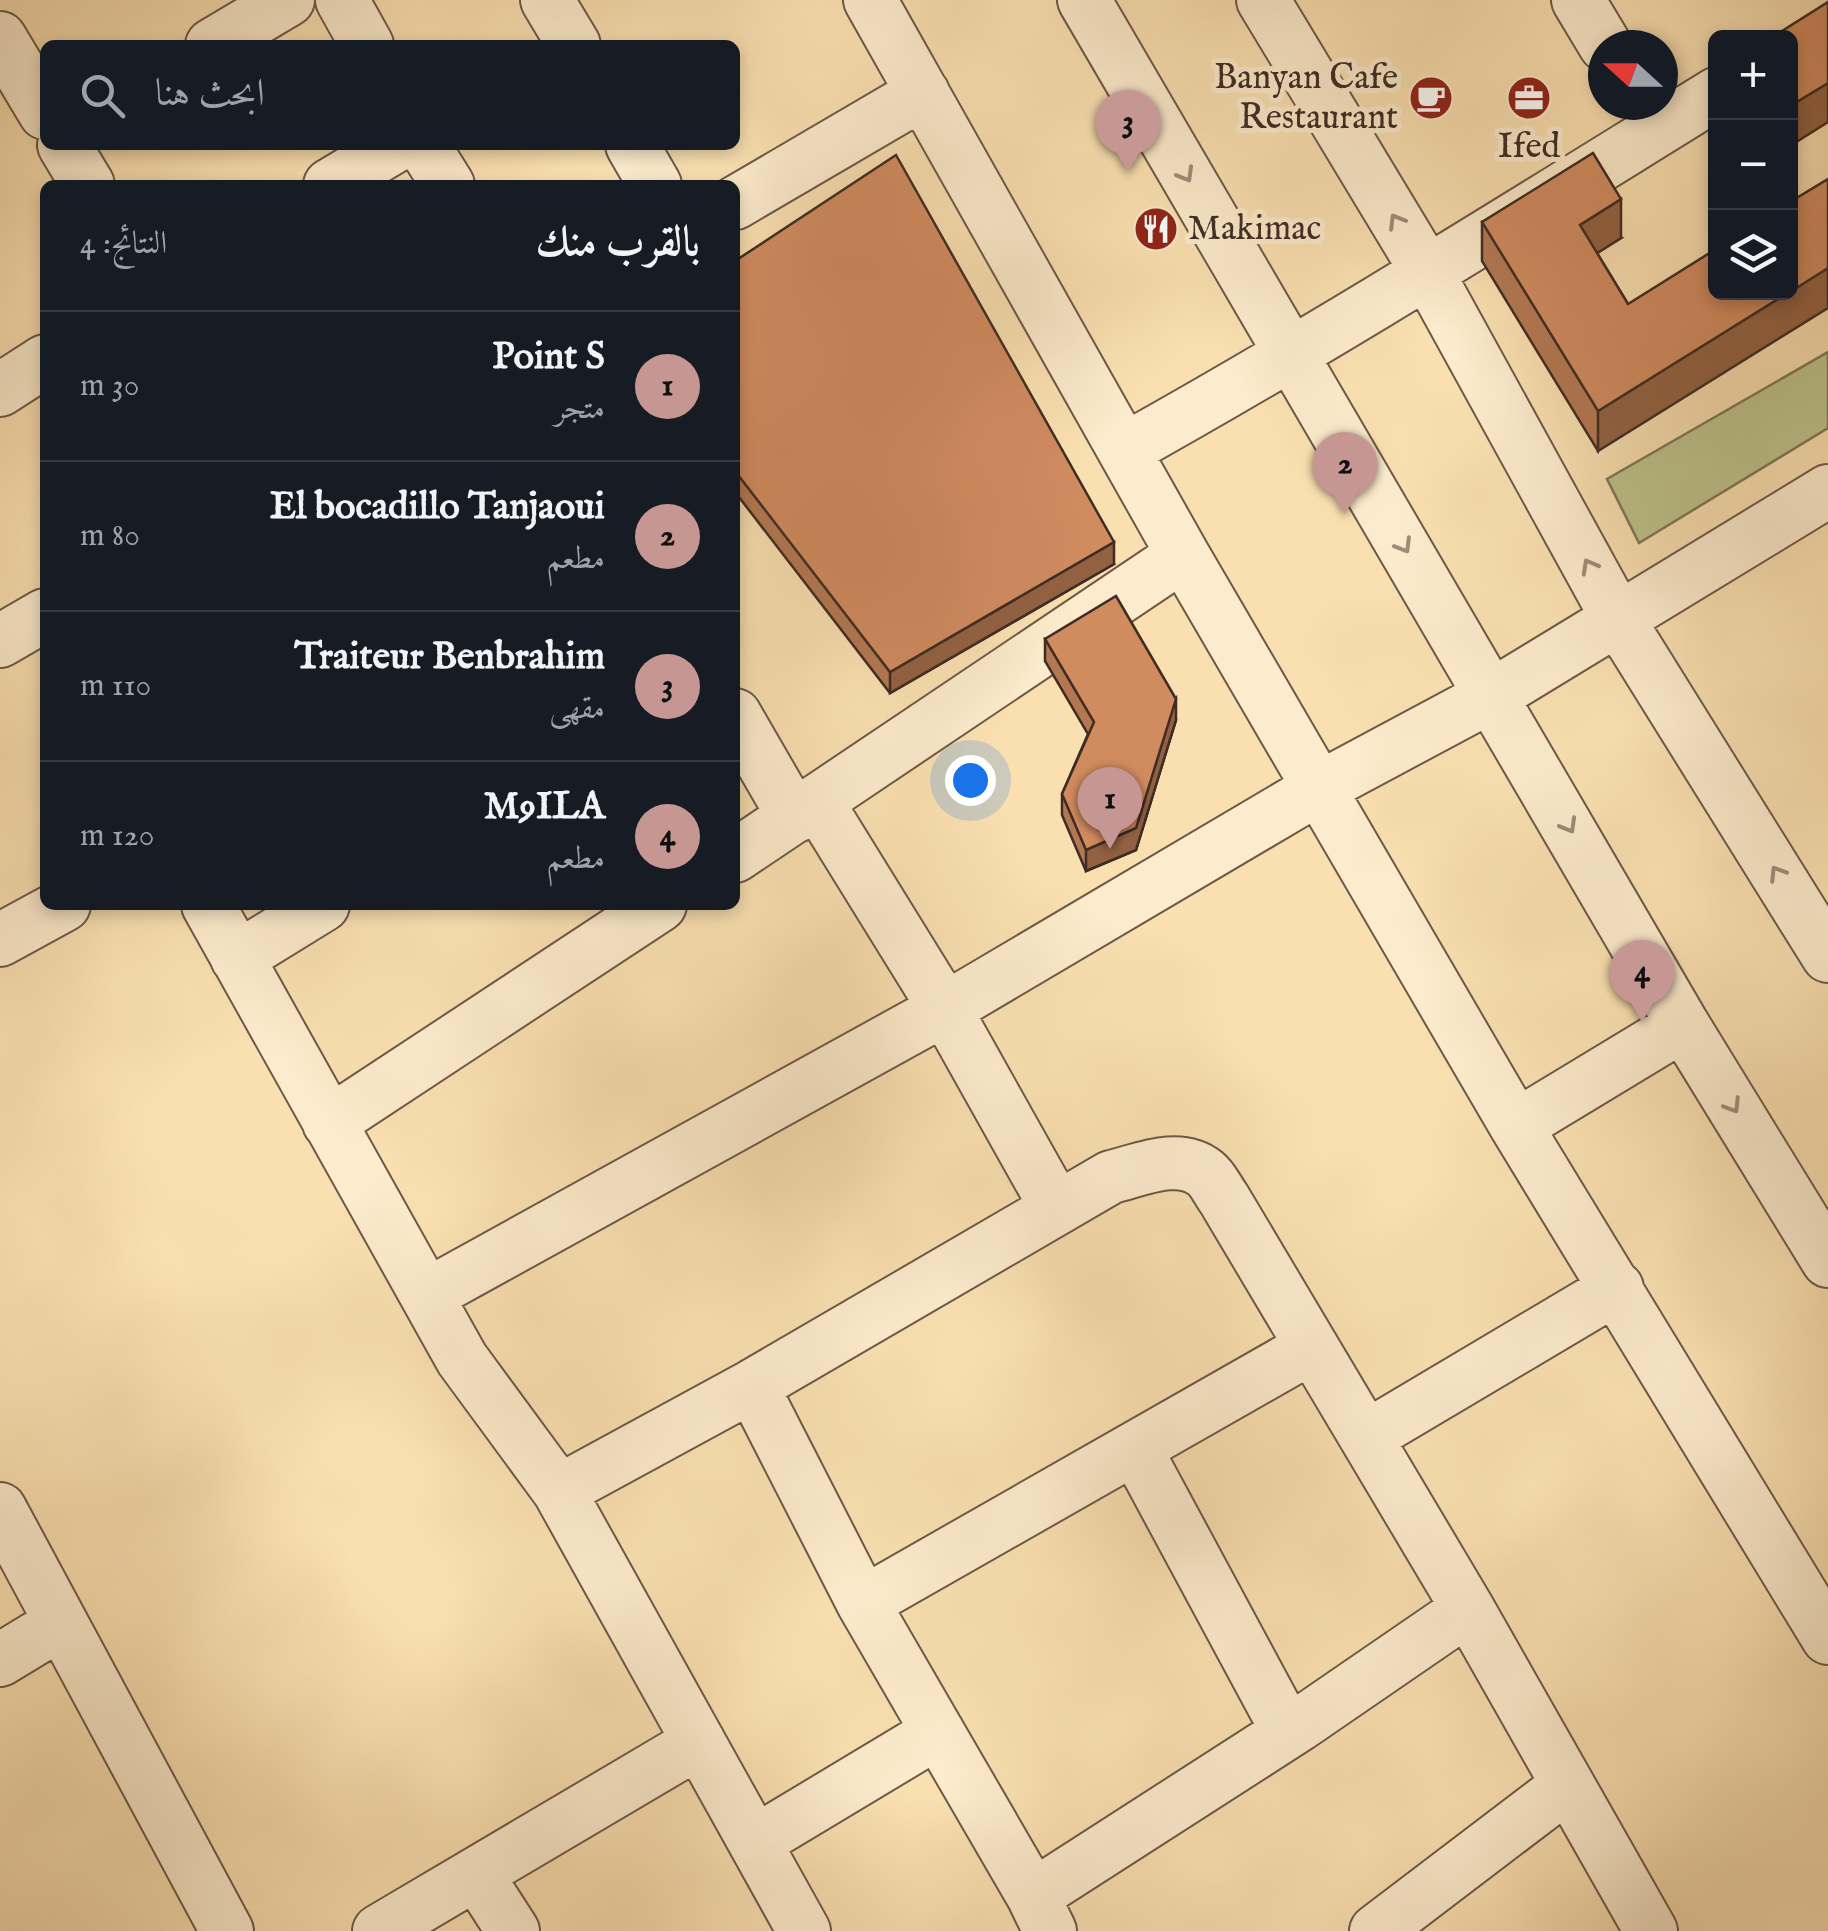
<!DOCTYPE html>
<html lang="ar">
<meta charset="utf-8">
<style>
:root{--surface:#171b24;--page:#20242c;--text:#f1f3f6;--muted:#9ea1a6;--line:#363941;--accent:#c59692}
body{margin:0;font-family:"IM FELL English",Amiri,serif;background:var(--page);color:var(--text);direction:rtl}
.controls{position:absolute;right:30px;top:30px;display:grid;overflow:hidden;border-radius:15px;box-shadow:0 5px 15px #0003}
.controls button{width:90px;height:90px;display:grid;place-items:center;padding:0;border:0;border-bottom:2px solid var(--line);background:var(--surface);color:var(--text);font:50px sans-serif}
.compass{position:absolute;left:1588px;top:30px;width:90px;height:90px;border-radius:50%;background:var(--surface);box-shadow:0 5px 15px #0003;rotate:291deg}
.you{position:absolute;left:970px;top:780px;width:35px;height:35px;margin:-25px;border:8px solid #fff;border-radius:50%;background:#1a73e8;box-shadow:0 0 0 15px #1a73e833}
.badge{display:grid;place-items:center;width:65px;height:65px;border-radius:50%;background:var(--accent);color:#111;font-size:32px;font-weight:700}
.pin{position:absolute;translate:-50% -82px;filter:drop-shadow(0 2px 5px #0008)}
.pin::after{content:'';position:absolute;top:52px;width:35px;height:30px;background:inherit;clip-path:polygon(0 0,100% 0,50% 100%)}
.list{margin:0;padding:0;list-style:none}
h2{display:flex;justify-content:space-between;align-items:center;height:130px;margin:0;padding:0 40px;font-size:42px}
h2 small{font-size:32px;font-weight:400;color:var(--muted)}
.list li{display:grid;grid-template-columns:65px 1fr auto;gap:30px;align-items:center;box-sizing:border-box;height:150px;padding:0 40px;border-top:2px solid var(--line)}
.list b{display:block;font-size:38px;white-space:nowrap}
.list p{margin:0;font-size:32px;white-space:nowrap;color:var(--muted)}
.list em{font-size:32px;font-style:normal;color:var(--muted)}
.icon{flex:none;width:55px;height:55px;fill:none;stroke:currentColor;stroke-width:2;stroke-linecap:round;stroke-linejoin:round}
.map{position:relative;flex:none;width:1828px;height:1931px;overflow:hidden;direction:ltr}
.search{position:absolute;background:var(--surface);box-shadow:0 5px 15px #0003;left:40px;top:40px;width:700px;height:110px;display:flex;align-items:center;gap:25px;box-sizing:border-box;padding:0 35px;border-radius:15px;color:var(--muted);font-size:38px}
.panel{position:absolute;background:var(--surface);box-shadow:0 5px 15px #0003;left:40px;top:180px;width:700px;height:730px;border-radius:15px;direction:rtl}
.map>svg:first-child{display:block}
.green{fill:#bdc28c;stroke:#7e7758;stroke-width:2.5}
.lines{fill:none;stroke-linecap:round;stroke-linejoin:round}
.minor-casing{stroke:#6d5948;stroke-width:56}
.minor{stroke:#fcebcc;stroke-width:52}
.wall{fill:#b37852;stroke:#3e2c25;stroke-width:2.5}
.shaded-wall{fill:#926142;stroke:#3e2c25;stroke-width:2.5}
.building{fill:#d08b5f;stroke:#3e2c25;stroke-width:2.5}
.oneway{stroke:#9d8c78}
.labels{text-anchor:middle;dominant-baseline:central;stroke-width:10;stroke-linejoin:round;paint-order:stroke}
.poi-label{font-size:35px;fill:#3e2c25;stroke:#fcebcc;text-anchor:end}
</style>
<div class="map">
<svg width="1828" height="1931" viewBox="0 0 1828 1931">
<rect width="100%" height="100%" fill="#fae0b1"/>
<filter id="stains"><feTurbulence type="fractalNoise" baseFrequency=".002" numOctaves="4"/><feColorMatrix values="0 0 0 0 .2 0 0 0 0 .09 0 0 0 0 .02 0 0 0 .5 -.17"/></filter>
<radialGradient id="worn" r=".72"><stop offset=".6" stop-color="#630" stop-opacity="0"/><stop offset="1" stop-color="#630" stop-opacity=".3"/></radialGradient>
<path class="green" d="M1828 352V428L1639 543 1607 479Z"/>
<g class="lines">
<defs>
<path id="minor" d="M342 0 367 45
M547 0 574 45
M870 0 1183 555 1516 1126 1828 1638
M1084 0 1683 1025 1828 1261
M1263 0 1426 270 1618 619 1828 956
M1578 0 1605 45
M0 38 45 113
M212 45 288 0
M64 145 88 185
M423 145 448 185
M632 145 655 185
M330 185 397 145
M735 203 923 93
M0 390 45 361
M1124 450C1325 338 1520 215 1716 94
M0 641 45 615
M735 715 794 817
M817 802 945 1009 1056 1207
M735 856 1183 555
M208 905 462 1359 559 1491 804 1931
M0 940 64 905
M237 958 323 905
M329 1123 660 905
M1516 1126 1683 1025
M427 1295 945 1009 1321 787 1493 695 1828 491
M752 1386 863 1603 1033 1896 1050 1931
M1366 1437 1617 1288
M1135 1448 1288 1732
M559 1491 752 1386 1111 1177C1140 1170 1179 1152 1205 1173 1213 1179 1218 1191 1224 1199L1468 1609 1651 1931
M0 1509 227 1931
M863 1603 1312 1347
M0 1660 61 1623
M755 1842 938 1732
M477 1875 513 1931
M1033 1896 1299 1725 1468 1609
M379 1931 699 1742
M1376 1931 1568 1785"/>
</defs>
<use href="#minor" class="minor-casing"/>
<use href="#minor" class="minor"/>
</g>
<path class="wall" d="M1482 222 1621 238 1597 253 1628 304 1598 451 1482 261Z
M735 261 1114 564 890 693 735 492Z
M1045 639 1176 720 1136 850 1086 871 1062 815V794L1088 734 1045 661Z"/>
<path class="shaded-wall" d="M1828 83V122L1790 146V106Z
M1621 199V238L1580 264V225Z
M1828 268V308L1598 451V411Z
M1114 542V564L890 693V672Z
M1176 699V720L1136 850 1086 871V850Z"/>
<path class="building" d="M1828 2V83L1790 106V38H1771Z
M1593 153 1621 199 1580 225 1628 304 1716 249V292H1789L1598 411 1482 222Z
M896 155 1114 542 890 672 735 471V261Z
M1828 179V268L1790 292V202Z
M1116 596 1176 699 1136 828 1086 850 1062 794 1094 722 1045 639Z"/>
<defs><path id="oneway-chevron" d="M-2-3.5L2.5 0L-2 3.5" fill="none" stroke-width="1.6" stroke-linecap="round" stroke-linejoin="round" transform="scale(2.5)"/></defs>
<g class="oneway">
<use href="#oneway-chevron" transform="translate(1186 175) rotate(60)"/>
<use href="#oneway-chevron" transform="translate(1396 221) rotate(-121)"/>
<use href="#oneway-chevron" transform="translate(1404 546) rotate(59)"/>
<use href="#oneway-chevron" transform="translate(1589 566) rotate(-119)"/>
<use href="#oneway-chevron" transform="translate(1569 826) rotate(60)"/>
<use href="#oneway-chevron" transform="translate(1777 873) rotate(-122)"/>
<use href="#oneway-chevron" transform="translate(1733 1106) rotate(58)"/>
</g>
<defs>
<symbol id="cafe-disc" viewBox="-11 -11 22 22"><circle r="9.5" fill="#8f2418" stroke="#fcebcc"/><path d="M-5.5-4.5H6V0H3Q3 3.5 0 3.5H-2.5Q-5.5 3.5-5.5 0ZM3-3.2v2h1.7v-2ZM-6 4.5H4V6H-6Z" fill="#fff"/></symbol>
<symbol id="office-disc" viewBox="-11 -11 22 22"><circle r="9.5" fill="#8f2418" stroke="#fcebcc"/><path d="M-6-3h4V-5.5h4V-3h4V5H-6ZM-1-4.5V-3h2v-1.5ZM-6 0V1H6V0Z" fill="#fff"/></symbol>
<symbol id="restaurant-disc" viewBox="-11 -11 22 22"><circle r="9.5" fill="#8f2418" stroke="#fcebcc"/><path d="M-5-6h1v4h1v-4h1v4h1v-4h1v5L-1.5 .5V6h-2V.5L-5-1ZM5-6V6H3V1.5H1.5Q1.5-4 5-6Z" fill="#fff"/></symbol>
</defs>
<g fill-rule="evenodd">
<use href="#cafe-disc" x="1406" y="73" width="50" height="50"/>
<use href="#office-disc" x="1504" y="73" width="50" height="50"/>
<use href="#restaurant-disc" x="1131" y="204" width="50" height="50"/>
</g>
<g class="labels">
<g class="poi-label">
<text x="1398" y="78">Banyan Cafe<tspan x="1398" dy="40">Restaurant</tspan></text>
<text x="1529" y="147" text-anchor="middle">Ifed</text>
<text x="1188" y="229" text-anchor="start">Makimac</text>
</g>
</g>
<rect width="100%" height="100%" filter="url(#stains)"/>
<rect width="100%" height="100%" fill="url(#worn)"/>
</svg>
<div class="controls">
<button>+</button>
<button>−</button>
<button><svg class="icon" aria-label="layers" viewBox="0 0 24 24"><path d="M12 4l9 5-9 5-9-5zM3 14l9 5 9-5"/></svg></button>
</div>
<svg class="compass" viewBox="-18 -18 36 36"><path d="M0-13l5 13h-10z" fill="#e53935"/><path d="M0 13l5-13h-10z" fill="#9ea1a6"/></svg>
<div class="you"></div>
<div class="pin badge" style="left:1110px;top:849px">1</div>
<div class="pin badge" style="left:1345px;top:514px">2</div>
<div class="pin badge" style="left:1128px;top:172px">3</div>
<div class="pin badge" style="left:1642px;top:1022px">4</div>
<div class="search"><svg class="icon" aria-label="search" viewBox="0 0 24 24"><circle cx="10" cy="10" r="6"/><path d="M15 15l6 6"/></svg>ابحث هنا</div>
<section class="panel">
<h2>بالقرب منك<small>النتائج: 4</small></h2>
<ul class="list">
<li><span class="badge">1</span><div><b>Point S</b><p>متجر</p></div><em>30 m</em></li>
<li><span class="badge">2</span><div><b>El bocadillo Tanjaoui</b><p>مطعم</p></div><em>80 m</em></li>
<li><span class="badge">3</span><div><b>Traiteur Benbrahim</b><p>مقهى</p></div><em>110 m</em></li>
<li><span class="badge">4</span><div><b>M9ILA</b><p>مطعم</p></div><em>120 m</em></li>
</ul>
</section>
</div>
